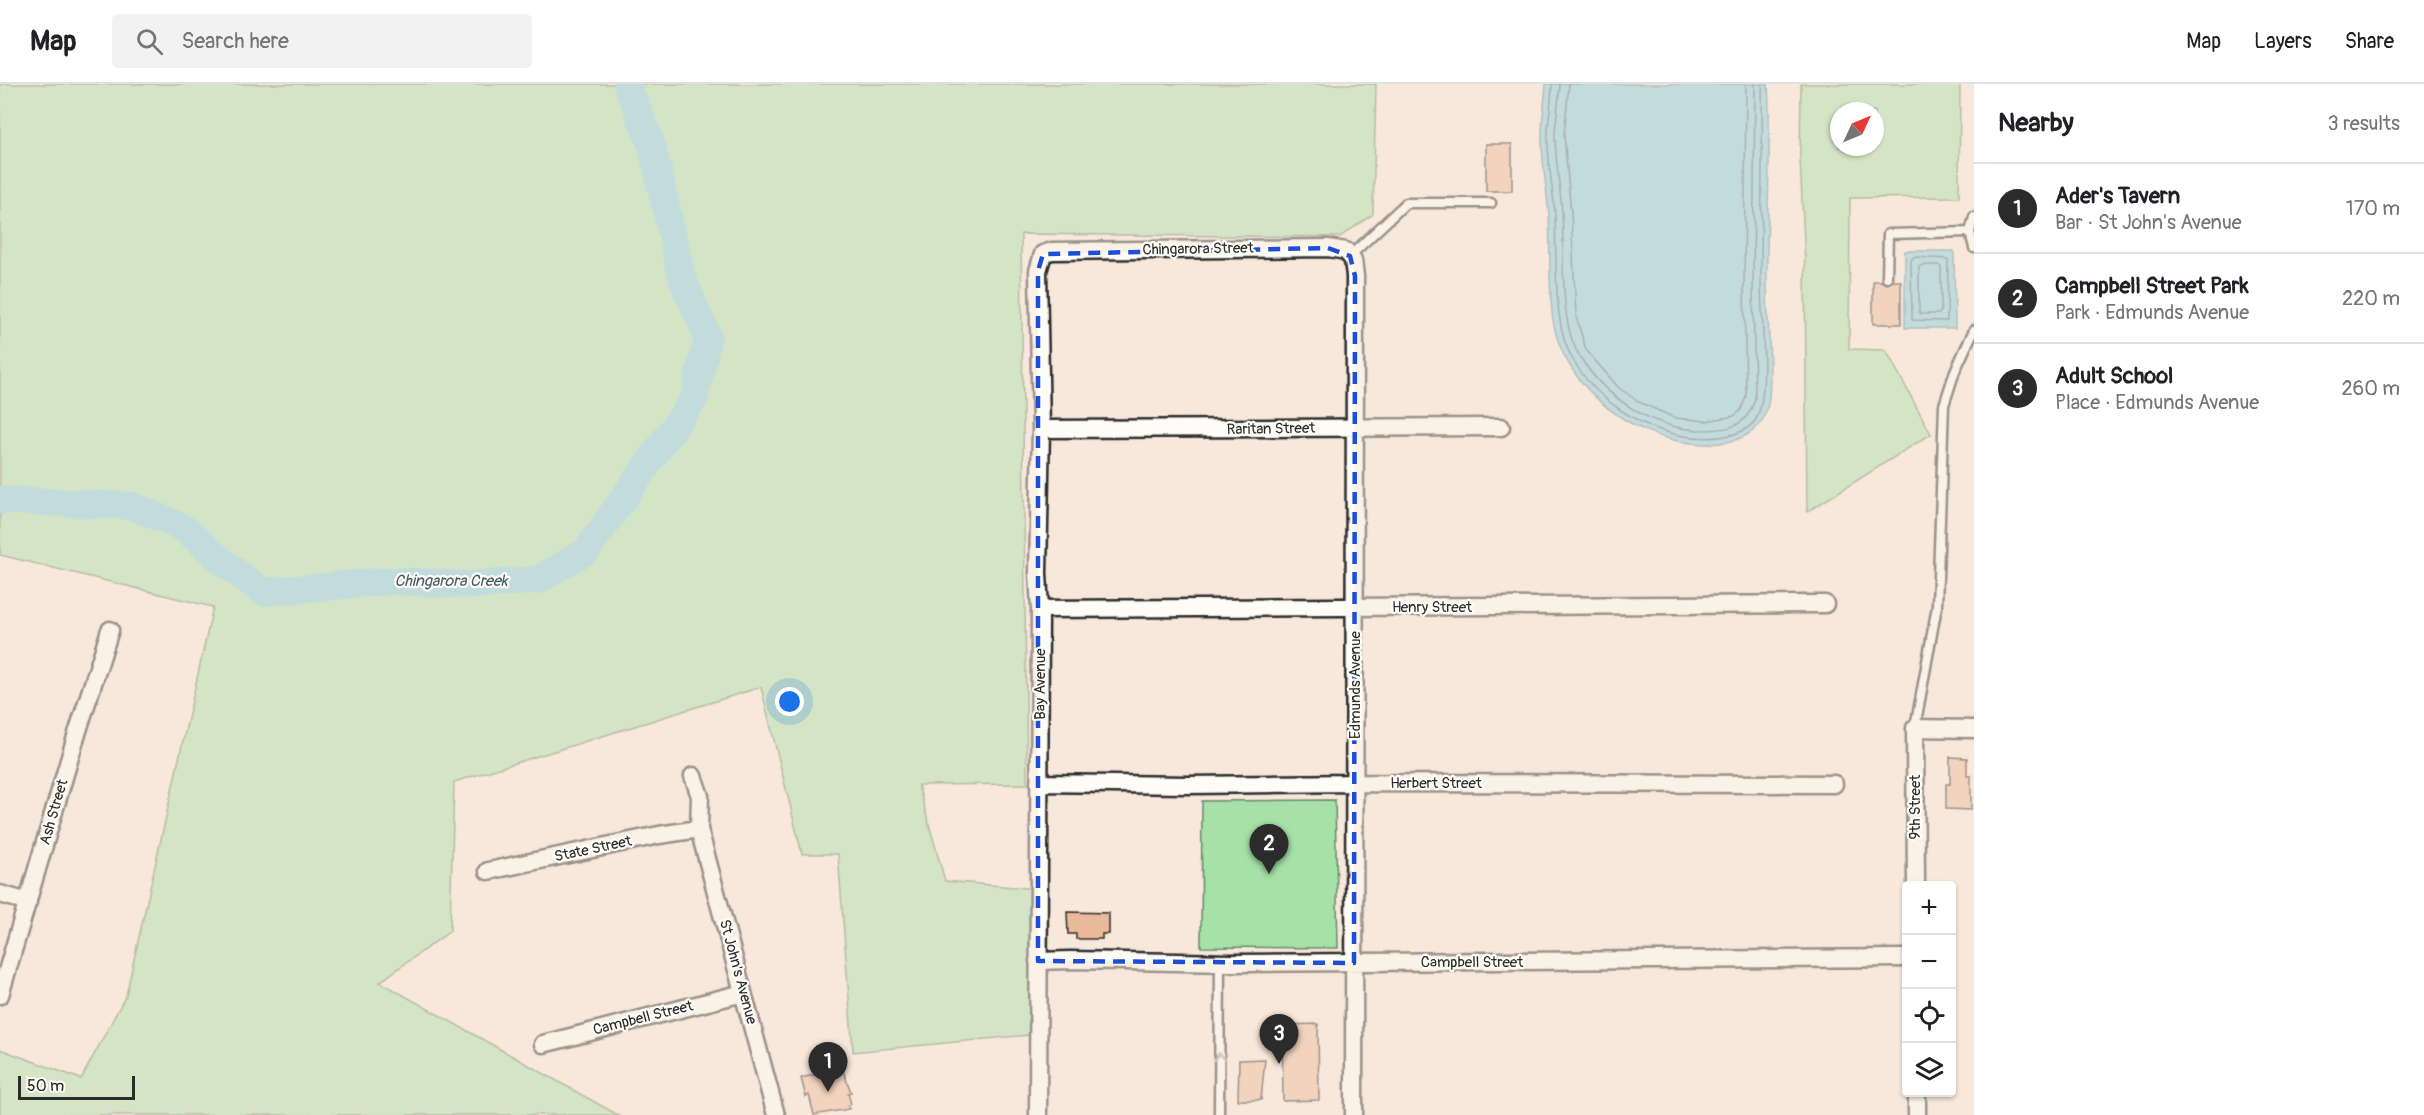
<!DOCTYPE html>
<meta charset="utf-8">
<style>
:root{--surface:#fff;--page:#f2f2f2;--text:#202124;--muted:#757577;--line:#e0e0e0;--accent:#2b2b2b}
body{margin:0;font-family:Pangolin,sans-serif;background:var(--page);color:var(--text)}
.controls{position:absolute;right:18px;bottom:18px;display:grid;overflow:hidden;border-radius:6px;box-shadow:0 2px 4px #0004}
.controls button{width:54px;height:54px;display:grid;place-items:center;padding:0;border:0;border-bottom:2px solid var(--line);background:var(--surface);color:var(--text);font:30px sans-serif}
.compass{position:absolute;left:1830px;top:18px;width:54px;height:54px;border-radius:50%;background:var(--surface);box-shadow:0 2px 4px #0004;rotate:46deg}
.scale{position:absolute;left:18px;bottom:15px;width:117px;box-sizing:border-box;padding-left:6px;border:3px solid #2b2b2b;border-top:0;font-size:16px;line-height:21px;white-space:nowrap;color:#2b2b2b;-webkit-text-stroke:4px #fdfcf7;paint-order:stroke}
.you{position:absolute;left:790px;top:618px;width:21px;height:21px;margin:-15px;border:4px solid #fff;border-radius:50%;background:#1a73e8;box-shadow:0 0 0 9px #1a73e833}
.badge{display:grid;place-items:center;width:39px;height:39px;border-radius:50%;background:var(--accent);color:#fff;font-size:20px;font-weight:700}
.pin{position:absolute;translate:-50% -50px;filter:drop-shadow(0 2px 3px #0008)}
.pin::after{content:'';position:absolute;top:32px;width:21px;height:18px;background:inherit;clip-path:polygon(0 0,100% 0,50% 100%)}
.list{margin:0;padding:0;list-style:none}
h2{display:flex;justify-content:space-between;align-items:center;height:78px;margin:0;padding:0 24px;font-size:26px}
h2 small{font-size:20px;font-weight:400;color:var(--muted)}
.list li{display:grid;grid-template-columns:39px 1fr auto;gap:18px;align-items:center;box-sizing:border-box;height:90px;padding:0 24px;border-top:2px solid var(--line)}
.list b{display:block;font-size:22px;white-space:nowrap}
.list p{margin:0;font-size:20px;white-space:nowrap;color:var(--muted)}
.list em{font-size:20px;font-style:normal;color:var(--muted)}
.icon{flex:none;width:33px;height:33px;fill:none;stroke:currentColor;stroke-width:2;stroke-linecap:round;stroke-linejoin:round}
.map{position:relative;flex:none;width:1974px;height:1031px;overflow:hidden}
header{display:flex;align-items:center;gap:36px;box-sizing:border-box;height:84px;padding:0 30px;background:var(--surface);border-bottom:2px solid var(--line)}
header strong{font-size:28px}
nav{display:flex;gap:33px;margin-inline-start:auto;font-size:21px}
.search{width:420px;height:54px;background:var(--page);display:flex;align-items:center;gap:15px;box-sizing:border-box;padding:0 21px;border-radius:6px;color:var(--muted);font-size:22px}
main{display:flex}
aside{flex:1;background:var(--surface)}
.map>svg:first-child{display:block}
.green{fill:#a6e2a8;stroke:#68866a;stroke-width:1.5;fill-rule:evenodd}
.water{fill:#82cee2;stroke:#5f8d99;stroke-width:1.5}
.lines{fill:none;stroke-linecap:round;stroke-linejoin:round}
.shore{stroke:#4e6c74;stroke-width:1.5}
.river{stroke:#82cee2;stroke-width:28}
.building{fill:#eaba9b;stroke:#2b2b2b;stroke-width:1.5}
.lane-casing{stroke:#2b2b2b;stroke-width:13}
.street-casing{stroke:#2b2b2b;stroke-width:21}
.lane{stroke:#fdfcf7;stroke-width:8}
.street{stroke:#fdfcf7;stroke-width:16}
.oneway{stroke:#9e9e9b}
.marked{fill:none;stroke:#1d4ed8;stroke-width:4.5;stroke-dasharray:12 8;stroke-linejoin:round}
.labels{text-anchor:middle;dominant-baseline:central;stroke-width:4.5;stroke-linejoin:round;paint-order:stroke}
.street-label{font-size:15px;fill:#2b2b2b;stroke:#fdfcf7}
.water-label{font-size:16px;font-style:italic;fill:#455c62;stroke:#fdfcf7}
</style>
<header>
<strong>Map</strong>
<div class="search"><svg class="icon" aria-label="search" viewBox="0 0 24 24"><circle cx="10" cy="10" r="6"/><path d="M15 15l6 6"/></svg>Search here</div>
<nav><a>Map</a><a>Layers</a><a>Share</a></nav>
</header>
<main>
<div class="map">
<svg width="1974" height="1031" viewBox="0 0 1974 1031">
<rect width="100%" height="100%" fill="#f7e8db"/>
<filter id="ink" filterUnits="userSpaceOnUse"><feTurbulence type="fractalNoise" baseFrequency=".0167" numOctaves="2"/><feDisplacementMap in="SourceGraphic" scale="12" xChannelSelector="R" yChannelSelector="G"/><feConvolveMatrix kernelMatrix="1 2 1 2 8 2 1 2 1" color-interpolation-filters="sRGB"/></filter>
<g filter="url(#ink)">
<path class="green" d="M0 0H1376L1373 130 1340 153 1021 150 1027 700 918 701 945 797 1038 805 1039 950 853 968 838 770H802L761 603 454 698 450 847 380 898 618 1031H0V965L81 995 126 911 213 523 0 471Z
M1801 0H1960L1959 113 1850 114 1849 265 1886 266 1931 350 1807 428 1805 181 1800 74ZM1839 27H1875V63H1839Z
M1335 716 1338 864 1201 863 1202 717Z"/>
<path class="water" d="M1546 0H1768C1772 66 1766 134 1767 200 1767 237 1772 276 1769 314 1768 322 1765 333 1760 339 1745 361 1708 362 1684 358 1624 349 1562 298 1553 236 1548 202 1551 166 1549 131 1547 104 1541 77 1542 50 1542 33 1545 17 1546 0Z
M1905 167H1954L1955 244H1905Z"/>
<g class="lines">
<path class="shore" d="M1552 0C1552 17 1548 33 1548 50 1547 77 1553 104 1555 131 1557 172 1552 239 1572 274 1594 314 1640 345 1684 352 1705 355 1743 356 1756 335 1770 311 1761 230 1761 200 1761 133 1763 67 1762 0
M1560 0C1559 17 1556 33 1555 50 1555 75 1560 102 1562 127 1565 168 1558 237 1579 271 1603 312 1651 344 1698 346 1727 346 1747 345 1755 314L1753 201 1755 0
M1569 0 1564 51 1571 129 1576 232 1586 266 1619 304 1639 318 1675 334 1707 337 1734 332 1741 326 1746 312 1744 201 1746 0
M1914 173 1948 175 1947 237 1912 236 1911 176Z
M1922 181H1938L1941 183V227L1939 230H1921L1919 228V183Z"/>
<path class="river" d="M0 416 133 422 184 444 228 482 263 508 390 497 475 501 538 496 586 467 645 384 694 315 708 253 682 194 652 62 627 0"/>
</g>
<path class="building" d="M1486 60H1512V107H1486Z
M1873 197H1881L1887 200 1893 197H1901V240H1873Z
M1950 673 1967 674V692H1971V726L1946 725V700H1950Z
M1067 828 1109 829V850H1102V855H1076V850H1068Z
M1318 940 1319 1016 1283 1017 1282 941Z
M1265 975 1261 1016H1238L1239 976Z
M842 984 851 1008 848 1009 851 1020 848 1021 849 1025 814 1031 809 1011 806 1013 801 994Z"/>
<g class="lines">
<defs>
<path id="lane" d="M1974 133 1970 148 1974 164
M1350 172 1406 119H1491
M1887 194 1888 150 1970 148
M1915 644 1937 522 1944 321 1955 287 1974 246
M1219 1031 1220 879"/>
<path id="street" d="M1041 345 1501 343
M1040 525 1825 520
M693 692 700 712 699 745 776 1031
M1039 699 1188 701 1355 699 1834 700
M488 787 659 751 699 745
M1916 802 1915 644 1974 645
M0 810 28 818
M1038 877 1070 876 1231 879 1906 874
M0 911 75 656 110 546
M543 960 743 909
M1917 1008V1031
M1038 1031 1040 525 1038 489 1041 345 1038 187 1043 170 1052 167 1328 164 1346 167 1353 176 1355 192 1354 1031"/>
</defs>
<use href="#lane" class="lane-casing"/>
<use href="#street" class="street-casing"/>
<use href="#lane" class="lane"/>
<use href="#street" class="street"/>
</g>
<defs><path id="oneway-chevron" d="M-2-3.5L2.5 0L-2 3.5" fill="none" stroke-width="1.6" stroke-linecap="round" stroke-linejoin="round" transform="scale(1.5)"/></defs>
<use class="oneway" href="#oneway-chevron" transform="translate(1219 973) rotate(-89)"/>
</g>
<path d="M0 0H1974V1031H0ZM1328 164 1350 172 1355 192 1354 879 1038 877V187L1043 170Z" fill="#f7e8db" fill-opacity=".55" fill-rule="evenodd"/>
<path class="marked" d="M1328 164 1350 172 1355 192 1354 879 1038 877V187L1043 170Z"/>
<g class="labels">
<g class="street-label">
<text transform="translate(1198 165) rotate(-1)">Chingarora Street</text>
<text transform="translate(1271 345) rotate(-1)">Raritan Street</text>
<text x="1432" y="523">Henry Street</text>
<text transform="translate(1040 600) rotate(-90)">Bay Avenue</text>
<text transform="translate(1355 601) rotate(-90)">Edmunds Avenue</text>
<text x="1436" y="699">Herbert Street</text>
<text transform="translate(1915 723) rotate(-90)">9th Street</text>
<text transform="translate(54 728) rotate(-74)">Ash Street</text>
<text transform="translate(593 765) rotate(-12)">State Street</text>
<text x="1472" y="878">Campbell Street</text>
<text transform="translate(738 888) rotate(75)">St John's Avenue</text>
<text transform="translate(643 934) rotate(-14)">Campbell Street</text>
</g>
<g class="water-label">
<text x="451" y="497">Chingarora Creek</text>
</g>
</g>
</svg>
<div class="controls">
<button>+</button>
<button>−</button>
<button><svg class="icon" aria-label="locate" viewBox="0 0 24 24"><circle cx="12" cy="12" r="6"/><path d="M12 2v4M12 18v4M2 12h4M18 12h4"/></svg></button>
<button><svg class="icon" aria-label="layers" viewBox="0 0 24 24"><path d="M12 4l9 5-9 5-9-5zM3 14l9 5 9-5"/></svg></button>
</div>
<svg class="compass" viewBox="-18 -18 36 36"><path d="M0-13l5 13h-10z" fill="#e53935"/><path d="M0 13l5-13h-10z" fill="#757577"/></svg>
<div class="scale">50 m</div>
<div class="you"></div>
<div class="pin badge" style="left:828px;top:1008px">1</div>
<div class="pin badge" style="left:1269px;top:790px">2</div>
<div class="pin badge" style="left:1279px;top:980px">3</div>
</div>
<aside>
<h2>Nearby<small>3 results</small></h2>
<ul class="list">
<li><span class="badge">1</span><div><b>Ader's Tavern</b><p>Bar · St John's Avenue</p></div><em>170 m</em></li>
<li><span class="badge">2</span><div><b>Campbell Street Park</b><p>Park · Edmunds Avenue</p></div><em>220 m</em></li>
<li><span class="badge">3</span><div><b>Adult School</b><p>Place · Edmunds Avenue</p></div><em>260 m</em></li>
</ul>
</aside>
</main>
